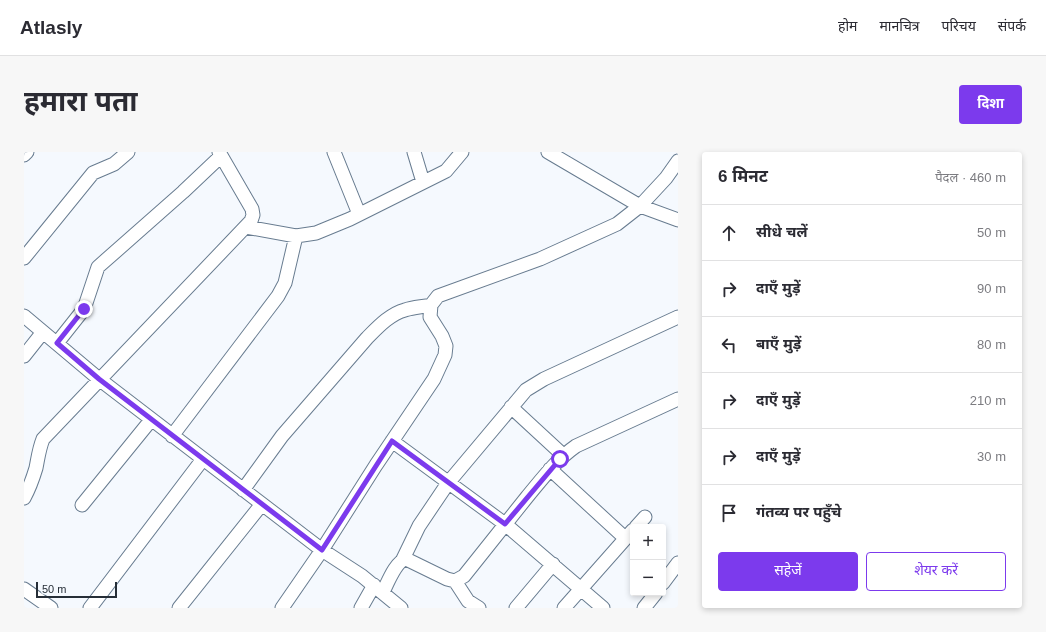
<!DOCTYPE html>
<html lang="hi">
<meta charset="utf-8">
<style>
:root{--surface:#fff;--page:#f7f7f7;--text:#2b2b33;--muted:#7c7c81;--line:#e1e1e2;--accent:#7c3aed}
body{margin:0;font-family:Helvetica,"Noto Sans Devanagari",sans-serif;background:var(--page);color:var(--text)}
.controls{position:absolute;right:12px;bottom:12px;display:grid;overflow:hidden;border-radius:4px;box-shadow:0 2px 6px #0003}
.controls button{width:36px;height:36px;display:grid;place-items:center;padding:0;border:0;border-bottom:1px solid var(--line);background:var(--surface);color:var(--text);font:20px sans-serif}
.scale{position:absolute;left:12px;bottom:10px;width:81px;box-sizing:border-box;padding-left:4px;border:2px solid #262e37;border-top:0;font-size:11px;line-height:14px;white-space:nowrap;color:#262e37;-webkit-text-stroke:3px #f5f9fe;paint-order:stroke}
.stop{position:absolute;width:12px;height:12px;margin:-9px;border:3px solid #7c3aed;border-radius:50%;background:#fff}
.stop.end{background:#7c3aed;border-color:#fff;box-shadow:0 1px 4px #0008}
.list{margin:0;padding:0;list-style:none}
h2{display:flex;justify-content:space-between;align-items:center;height:52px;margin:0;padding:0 16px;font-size:17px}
h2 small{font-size:13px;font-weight:400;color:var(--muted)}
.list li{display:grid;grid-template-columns:26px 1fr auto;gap:12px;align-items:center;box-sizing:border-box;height:56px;padding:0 16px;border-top:1px solid var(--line)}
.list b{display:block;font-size:15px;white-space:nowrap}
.list em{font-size:13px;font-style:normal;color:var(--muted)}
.actions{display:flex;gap:8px;padding:12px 16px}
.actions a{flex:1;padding:9px 0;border:1px solid var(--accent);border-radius:4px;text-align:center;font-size:14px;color:var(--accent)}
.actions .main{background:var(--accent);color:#fff}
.icon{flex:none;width:22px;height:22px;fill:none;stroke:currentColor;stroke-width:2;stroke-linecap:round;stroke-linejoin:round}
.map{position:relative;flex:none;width:654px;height:456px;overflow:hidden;border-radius:4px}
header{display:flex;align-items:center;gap:24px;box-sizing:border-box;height:56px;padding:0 20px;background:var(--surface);border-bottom:1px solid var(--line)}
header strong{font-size:19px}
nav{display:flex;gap:22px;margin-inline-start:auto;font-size:14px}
.intro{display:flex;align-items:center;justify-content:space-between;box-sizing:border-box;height:96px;padding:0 24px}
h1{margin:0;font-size:28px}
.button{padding:10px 18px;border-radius:4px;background:var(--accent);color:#fff;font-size:14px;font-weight:700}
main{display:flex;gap:24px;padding:0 24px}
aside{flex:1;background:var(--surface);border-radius:4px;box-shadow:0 2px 6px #0003}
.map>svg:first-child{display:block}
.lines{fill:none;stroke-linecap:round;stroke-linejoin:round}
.minor-casing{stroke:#687c90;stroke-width:15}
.minor{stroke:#fff;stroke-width:13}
.route{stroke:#7c3aed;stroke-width:5}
</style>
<header>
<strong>Atlasly</strong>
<nav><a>होम</a><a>मानचित्र</a><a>परिचय</a><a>संपर्क</a></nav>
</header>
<div class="intro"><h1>हमारा पता</h1><a class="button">दिशा</a></div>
<main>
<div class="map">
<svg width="654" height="456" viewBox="0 0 654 456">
<rect width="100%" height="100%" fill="#f5f9fe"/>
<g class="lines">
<defs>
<path id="minor" d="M310 0 335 62
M390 0 399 30
M524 0 616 54 654 68
M0 3 3 0
M222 75 272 84 292 81 326 67 422 19 438 0
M0 106 69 21 90 12 104 0
M0 164 75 227 298 398 338 424 377 456
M33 191 60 157 74 115 159 40 197 4
M0 204 19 180
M487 255 539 303
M148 284 254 144 261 131 272 84
M368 289 481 372 579 456
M526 317 601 386
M219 338 258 284 343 186C354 175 366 162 381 158 389 155 398 155 407 153
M0 346C5 337 9 326 12 316 14 306 15 297 19 287L227 69 229 63 228 57 195 0
M58 353 127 268
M612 375 621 365
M379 407 395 374 424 331 502 238 520 227 654 165
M431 429 444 449 455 456
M639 431 654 411
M0 437 27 456
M359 440C364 430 372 409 382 407L423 427 431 429 440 424C461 398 482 371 503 345 518 327 532 308 552 294L654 247
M66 456 179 307
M155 456 238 352
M258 456 298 398 352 313 410 227 421 203 422 194 418 184 406 165 407 153 414 144 516 107 593 72 616 54 642 26 654 9
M337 456 350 433
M492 456 529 412
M540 456 609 378
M620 456 632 441"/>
</defs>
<use href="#minor" class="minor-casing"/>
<use href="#minor" class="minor"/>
</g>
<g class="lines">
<path class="route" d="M60 157 33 191 75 227 298 398 368 289 481 372 536 307"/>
</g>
</svg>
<div class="controls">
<button>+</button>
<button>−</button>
</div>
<div class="scale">50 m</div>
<div class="stop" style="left:536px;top:307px"></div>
<div class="stop end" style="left:60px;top:157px"></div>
</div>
<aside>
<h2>6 मिनट<small>पैदल · 460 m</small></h2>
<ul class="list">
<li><svg class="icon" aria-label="ahead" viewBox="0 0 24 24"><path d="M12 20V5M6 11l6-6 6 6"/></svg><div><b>सीधे चलें</b></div><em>50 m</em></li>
<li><svg class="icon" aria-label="right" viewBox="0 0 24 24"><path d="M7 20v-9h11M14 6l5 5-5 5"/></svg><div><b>दाएँ मुड़ें</b></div><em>90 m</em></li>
<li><svg class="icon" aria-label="left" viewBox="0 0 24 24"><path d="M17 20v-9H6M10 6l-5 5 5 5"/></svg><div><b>बाएँ मुड़ें</b></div><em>80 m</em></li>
<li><svg class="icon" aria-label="right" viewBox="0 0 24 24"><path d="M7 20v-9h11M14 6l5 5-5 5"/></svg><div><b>दाएँ मुड़ें</b></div><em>210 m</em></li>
<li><svg class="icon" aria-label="right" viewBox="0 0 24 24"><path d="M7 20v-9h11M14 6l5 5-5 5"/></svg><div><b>दाएँ मुड़ें</b></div><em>30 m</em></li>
<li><svg class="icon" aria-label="arrive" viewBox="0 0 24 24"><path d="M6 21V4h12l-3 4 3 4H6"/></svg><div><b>गंतव्य पर पहुँचे</b></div></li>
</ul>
<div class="actions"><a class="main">सहेजें</a><a>शेयर करें</a></div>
</aside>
</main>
